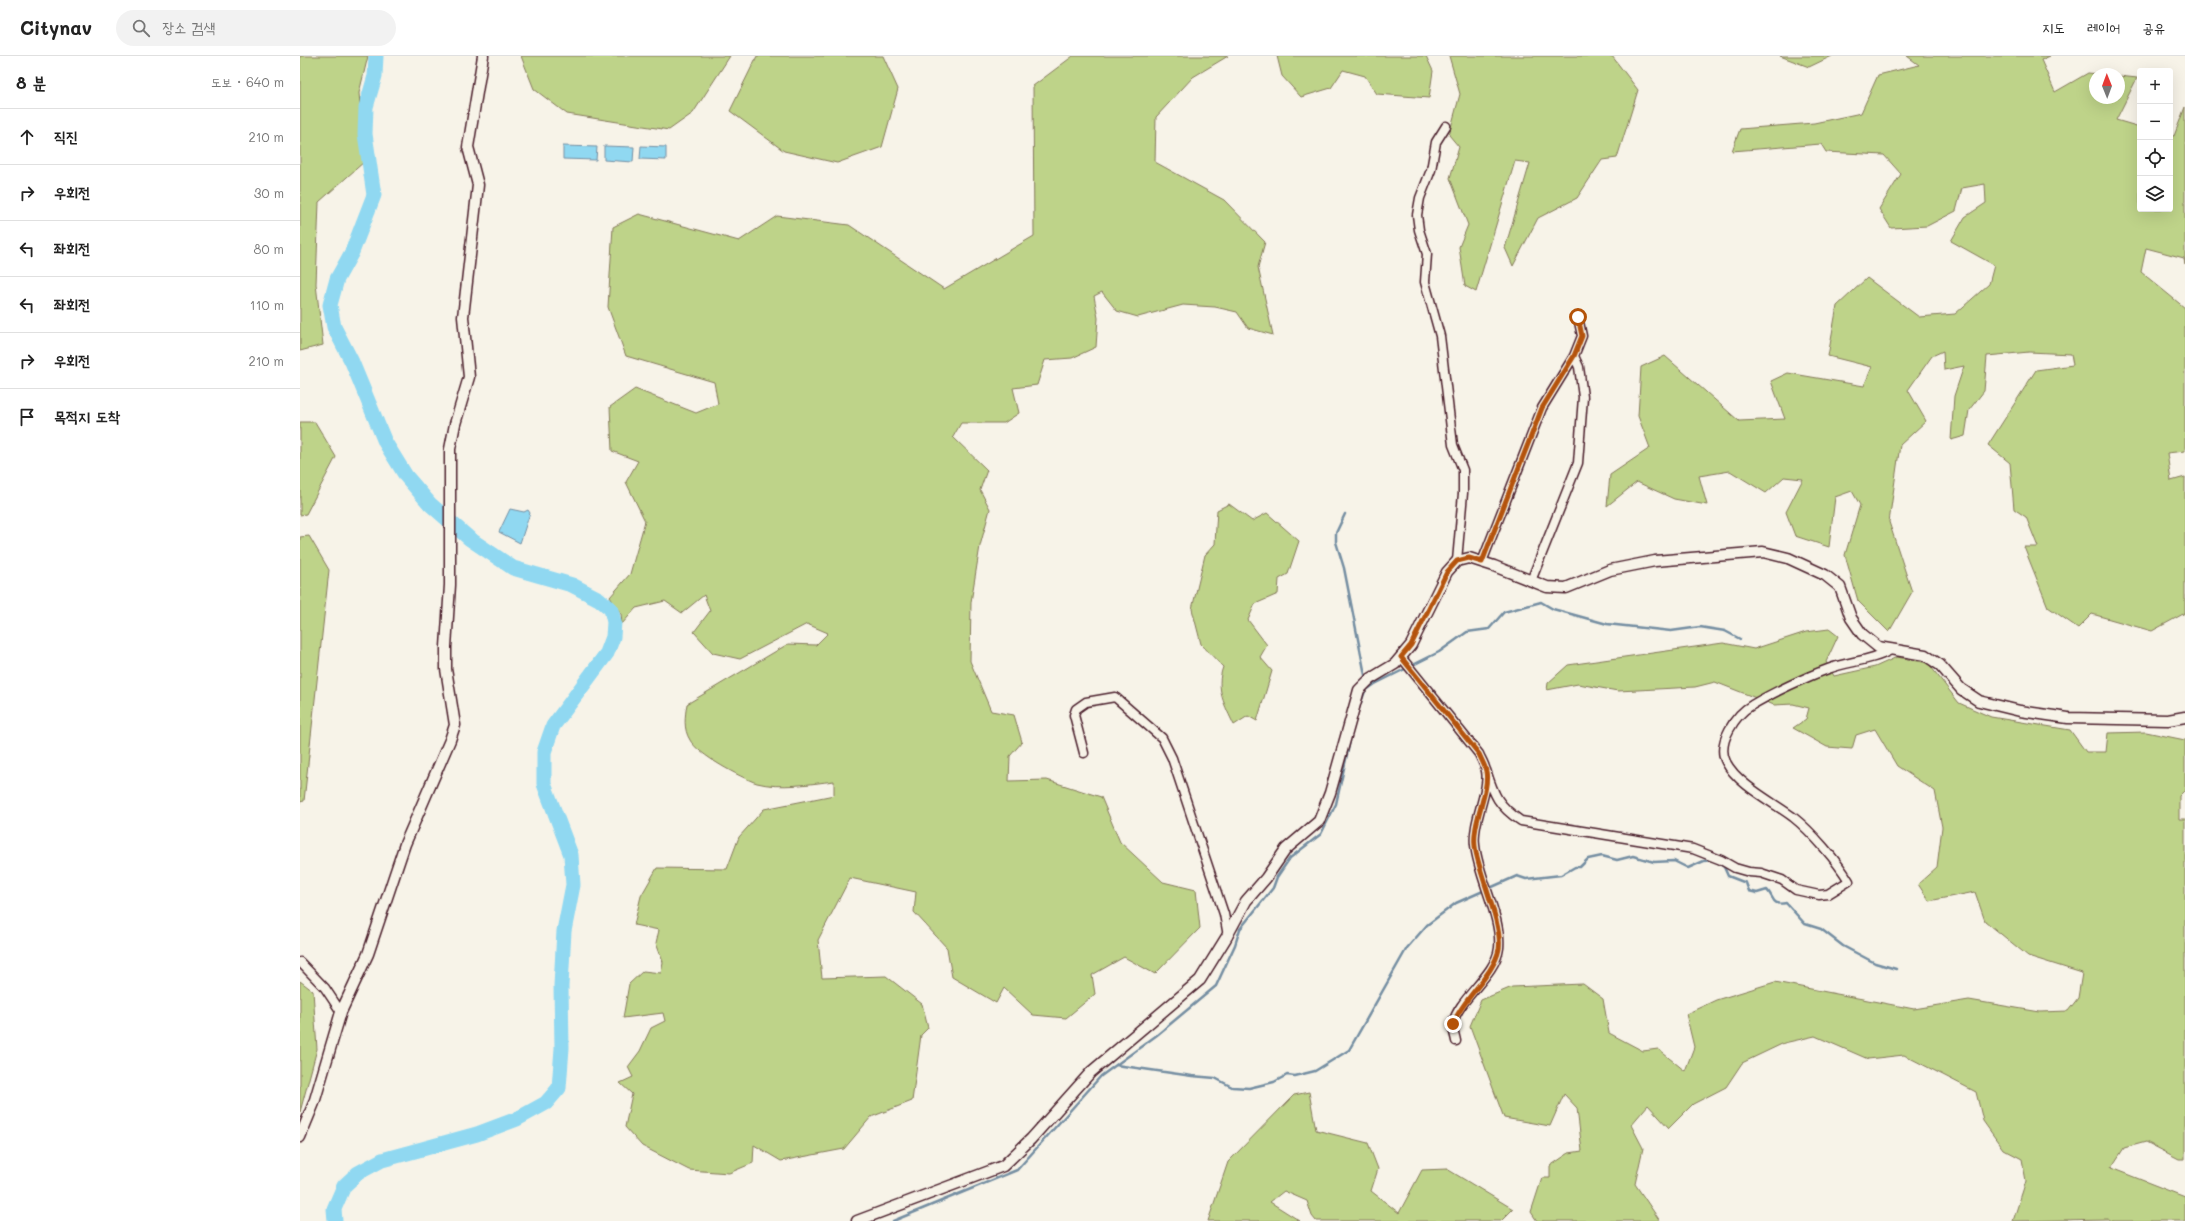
<!DOCTYPE html>
<html lang="ko">
<meta charset="utf-8">
<style>
:root{--surface:#fff;--page:#f2f2f2;--text:#222;--muted:#767676;--line:#e0e0e0}
body{margin:0;font-family:Mali,"Poor Story",sans-serif;background:var(--page);color:var(--text)}
.controls{position:absolute;right:12px;top:12px;display:grid;overflow:hidden;border-radius:4px;box-shadow:0 4px 16px #0002}
.controls button{width:36px;height:36px;display:grid;place-items:center;padding:0;border:0;border-bottom:1px solid var(--line);background:var(--surface);color:var(--text);font:20px sans-serif}
.compass{position:absolute;left:1789px;top:12px;width:36px;height:36px;border-radius:50%;background:var(--surface);box-shadow:0 4px 16px #0002;rotate:359deg}
.stop{position:absolute;width:12px;height:12px;margin:-9px;border:3px solid #b45309;border-radius:50%;background:#fff}
.stop.end{background:#b45309;border-color:#fff;box-shadow:0 1px 4px #0008}
.list{margin:0;padding:0;list-style:none}
h2{display:flex;justify-content:space-between;align-items:center;height:52px;margin:0;padding:0 16px;font-size:17px}
h2 small{font-size:13px;font-weight:400;color:var(--muted)}
.list li{display:grid;grid-template-columns:26px 1fr auto;gap:12px;align-items:center;box-sizing:border-box;height:56px;padding:0 16px;border-top:1px solid var(--line)}
.list b{display:block;font-size:15px;white-space:nowrap}
.list em{font-size:13px;font-style:normal;color:var(--muted)}
.icon{flex:none;width:22px;height:22px;fill:none;stroke:currentColor;stroke-width:2;stroke-linecap:round;stroke-linejoin:round}
.map{position:relative;flex:none;width:1885px;height:1165px;overflow:hidden}
header{display:flex;align-items:center;gap:24px;box-sizing:border-box;height:56px;padding:0 20px;background:var(--surface);border-bottom:1px solid var(--line)}
header strong{font-size:19px}
nav{display:flex;gap:22px;margin-inline-start:auto;font-size:14px}
.search{width:280px;height:36px;background:var(--page);display:flex;align-items:center;gap:10px;box-sizing:border-box;padding:0 14px;border-radius:22px;color:var(--muted);font-size:15px}
main{display:flex}
aside{flex:1;background:var(--surface)}
.map>svg:first-child{display:block}
.green{fill:#bed389;stroke:#84795a}
.water{fill:#90d8f1;stroke:#748ea2}
.lines{fill:none;stroke-linecap:round;stroke-linejoin:round}
.stream{stroke:#748ea2;stroke-width:2.5}
.river{stroke:#90d8f1;stroke-width:15}
.minor-casing{stroke:#4a1f2b;stroke-width:11}
.tertiary-casing{stroke:#4a1f2b;stroke-width:13}
.minor{stroke:#f7f3e8;stroke-width:8}
.tertiary{stroke:#f7f3e8;stroke-width:10}
.route{stroke:#b45309;stroke-width:5}
</style>
<header>
<strong>Citynav</strong>
<div class="search"><svg class="icon" aria-label="search" viewBox="0 0 24 24"><circle cx="10" cy="10" r="6"/><path d="M15 15l6 6"/></svg>장소 검색</div>
<nav><a>지도</a><a>레이어</a><a>공유</a></nav>
</header>
<main>
<aside>
<h2>8 분<small>도보 · 640 m</small></h2>
<ul class="list">
<li><svg class="icon" aria-label="ahead" viewBox="0 0 24 24"><path d="M12 20V5M6 11l6-6 6 6"/></svg><div><b>직진</b></div><em>210 m</em></li>
<li><svg class="icon" aria-label="right" viewBox="0 0 24 24"><path d="M7 20v-9h11M14 6l5 5-5 5"/></svg><div><b>우회전</b></div><em>30 m</em></li>
<li><svg class="icon" aria-label="left" viewBox="0 0 24 24"><path d="M17 20v-9H6M10 6l-5 5 5 5"/></svg><div><b>좌회전</b></div><em>80 m</em></li>
<li><svg class="icon" aria-label="left" viewBox="0 0 24 24"><path d="M17 20v-9H6M10 6l-5 5 5 5"/></svg><div><b>좌회전</b></div><em>110 m</em></li>
<li><svg class="icon" aria-label="right" viewBox="0 0 24 24"><path d="M7 20v-9h11M14 6l5 5-5 5"/></svg><div><b>우회전</b></div><em>210 m</em></li>
<li><svg class="icon" aria-label="arrive" viewBox="0 0 24 24"><path d="M6 21V4h12l-3 4 3 4H6"/></svg><div><b>목적지 도착</b></div></li>
</ul>
</aside>
<div class="map">
<svg width="1885" height="1165" viewBox="0 0 1885 1165">
<rect width="100%" height="100%" fill="#f7f3e8"/>
<filter id="ink" filterUnits="userSpaceOnUse"><feTurbulence type="fractalNoise" baseFrequency=".025" numOctaves="2"/><feDisplacementMap in="SourceGraphic" scale="8" xChannelSelector="R" yChannelSelector="G"/><feConvolveMatrix kernelMatrix="1 2 1 2 8 2 1 2 1" color-interpolation-filters="sRGB"/></filter>
<g filter="url(#ink)">
<path class="green" d="M0 0H68L59 37 65 105 19 146 16 228 23 289 0 295Z
M221 0H430L393 57 369 74 267 58 234 33Z
M457 0H583L598 33 582 91 537 107 484 95 430 55Z
M773 0H928L893 21 856 61 855 106 924 144 965 186 958 211 973 279 948 272 937 256 915 251 883 249 838 261 817 255 802 236 794 240 798 262 796 291 772 302 745 304 737 329 713 332 719 357 704 367H661L653 381 687 414 680 434 690 453 680 490 671 546 670 605 691 655 714 659 722 686 710 700 709 725 747 724 801 741 820 786 863 826 896 834 900 872 855 918 824 901 792 919 795 938 766 962 733 959 704 932 696 947 652 921 647 892 614 856 616 836 550 822 518 884 522 922 586 920 622 948 628 972 621 979 612 1045 571 1061 544 1093 481 1105 454 1089 453 1107 429 1117 389 1114 342 1090 325 1071 332 1038 320 1027 333 1021 328 1011 340 995 351 972 365 965 363 957 323 962 329 928 343 915 361 917 363 906 356 887 359 874 334 869 341 840 357 812 427 813 439 781 464 753 534 739V725C510 728 480 733 457 727 441 722 397 698 390 684 383 673 385 660 387 648L488 588 516 589 528 577 507 568 440 603 413 597 394 576 410 555 404 539 382 557 365 545 336 552 322 568 321 558 310 541 330 518 345 465 326 426 338 405 312 395 310 351 335 333 396 357 418 348 414 326 326 300 308 251 313 171 339 158 439 185 477 160 549 169 644 233 734 180 733 30Z
M977 0H1126L1133 15 1129 42 1077 38 1065 20 1043 14 1031 32 1001 41 982 20Z
M1149 0H1312L1338 34 1317 102 1302 104 1277 142 1238 162 1213 210 1205 192 1230 107 1215 105 1176 236 1165 230 1159 191 1168 169 1150 122 1159 91 1149 79 1160 38Z
M1480 0H1532L1509 11Z
M1607 0H1750L1741 4 1755 36 1788 17 1798 18H1795V42H1819V20L1837 22 1816 64 1840 71V153H1870V79L1874 80 1885 51V208L1884 202 1846 192 1841 216 1885 252V395L1867 397 1871 425 1885 421V557L1852 575 1792 558 1778 572 1748 551 1724 491H1738L1726 461 1714 453 1710 407 1688 389 1736 314 1773 309 1771 298 1729 296 1687 300 1684 335 1669 354 1665 380 1651 384 1654 340 1664 310 1644 314 1643 295 1632 300 1608 334 1626 365 1600 389 1589 466 1612 536 1589 576 1558 545 1545 499 1560 449 1552 435 1535 441 1529 491 1495 480 1486 456 1503 423 1484 421 1466 437 1430 415 1399 420 1407 449 1374 443 1337 426 1307 450 1310 419 1350 392 1338 360 1341 311 1365 300 1439 365 1485 363 1471 325 1488 317 1564 330 1572 311 1528 300 1537 250 1567 222 1619 261 1655 258 1689 228 1694 209 1651 185 1665 161 1686 147 1685 128 1662 132 1656 155 1627 170 1591 172 1579 153 1601 118 1584 99 1526 96 1521 88 1432 95 1440 73 1514 67 1561 57 1578 19 1619 9Z
M0 366H15L36 401 6 458 0 459Z
M929 448 952 465 967 457 999 485 988 518 979 523 978 538 955 548 948 564 967 589 960 601 972 615 957 665 948 660 934 669C925 650 915 633 923 611L901 588 892 553 905 499 915 488 917 454Z
M9 480 29 514 4 745 0 746V481Z
M1529 573 1538 580 1526 606 1534 620 1575 611 1597 601 1628 607 1659 647 1691 661 1770 674 1786 696H1806L1808 677 1846 676 1885 684V734L1879 740V763H1885V1103H1879L1846 1086 1824 1092 1811 1112 1885 1141V1165H1811L1808 1163 1713 1165 1726 1125 1722 1103 1703 1093 1683 1065 1676 1036 1604 999 1568 1003 1515 980 1484 987 1442 1007 1426 1031 1393 1048 1369 1072 1348 1049 1331 1069 1343 1092 1335 1128 1360 1165H1237L1231 1156 1242 1122H1250V1110L1269 1097 1282 1095 1277 1052 1264 1038 1250 1070 1204 1062 1170 970 1181 944 1212 931 1283 928 1303 943 1309 977 1343 995 1358 993 1385 1015 1394 991 1386 958 1416 944 1475 926 1614 953 1669 944 1740 956 1768 955 1778 942 1782 917 1728 900 1685 865 1675 836 1629 845 1618 828 1637 811 1642 771 1635 735 1597 710 1575 673 1556 679 1552 693 1527 691 1493 672 1506 663 1509 652 1493 648 1474 649 1415 626 1395 631 1318 635 1278 628 1247 634 1248 627 1268 609 1423 587 1454 593 1506 576Z
M0 925 13 935 17 993 0 1056Z
M1009 1036 1016 1074 1068 1087 1078 1113 1071 1135 1099 1157 1122 1114 1147 1113 1213 1153 1201 1165H1016L1012 1160 1007 1145 984 1135 970 1146 1000 1165H908L928 1106 994 1039Z"/>
<path class="water" d="M263 90 297 91 296 104 263 103Z
M304 90 334 91 333 106 304 104Z
M341 90 366 91V104L340 103Z
M210 453 224 456 228 454 230 457 220 487 199 476Z"/>
<g class="lines">
<path class="stream" d="M1045 458 1036 477V486L1044 512 1066 624
M1059 652 1065 635 1075 628 1139 596 1167 576 1189 573 1204 556 1241 546 1253 553 1307 568 1371 575 1400 571 1425 575 1440 583
M1417 806 1424 811 1428 820 1446 827 1449 835 1457 837 1467 834C1475 842 1471 850 1486 847L1505 868 1521 873 1543 890 1575 907 1596 913
M816 1009 892 1020 915 1022 932 1031 949 1032 974 1026 987 1019 995 1020 1015 1015 1049 994 1107 892 1127 869 1156 847 1217 820 1226 823 1261 819 1275 811H1280L1288 803 1302 800 1317 804 1333 800 1354 806 1374 805 1388 812 1404 805 1413 804
M593 1165 717 1114 801 1020 857 979 916 930 935 889 940 873 973 832 977 821 990 802 1021 778 1036 748 1050 685"/>
<path class="river" d="M35 1165 34 1153 44 1130 58 1117 82 1104 177 1078 217 1063 246 1047 259 1032 262 992 261 930 264 875 273 829 271 799 244 728V696L253 670 307 597 313 581 314 566 311 553 299 543 272 529 213 512 170 483 130 448 106 420 85 386 52 306 34 271 30 249 37 223 52 196 74 139 65 78 66 51 75 20 76 0"/>
<defs>
<path id="minor" d="M1146 70 1136 86 1131 114 1120 142 1117 159 1119 174 1127 198 1125 226 1140 280 1153 389 1163 414V437L1157 505
M1182 506 1242 352 1274 300 1282 280 1278 261
M1231 525 1278 407 1283 341 1279 311 1274 300
M1101 601 1179 698C1181 703 1185 709 1186 715 1190 734 1172 765 1175 789 1178 821 1202 861 1199 892 1196 919 1159 942 1153 967 1152 972 1155 979 1156 985
M784 697 774 659 776 653 786 646 815 641 862 682 872 702 924 858 928 880
M1186 714C1194 739 1198 750 1221 765L1393 793 1421 804 1435 812 1449 816 1461 817 1482 824 1496 834 1519 839 1528 838 1549 825C1537 805 1512 776 1493 761 1473 746 1437 728 1426 706 1416 687 1436 658 1452 649 1472 637 1506 621 1528 613 1549 605 1573 605 1592 593
M0 906 25 932 41 956"/>
<path id="tertiary" d="M0 1081 14 1047 41 956 68 898 105 788 150 684 155 669 146 613V591L150 529V393L155 368 169 321 163 261 178 129 168 91 183 0
M557 1165 703 1110 731 1083 791 1016 900 924 926 882 946 845 966 822 986 793 1019 765 1030 737 1059 634 1070 623 1095 608 1111 589 1147 516 1157 505 1169 502 1194 510 1247 531 1266 532 1310 514 1355 505 1463 496 1488 502 1525 519 1540 531 1551 562 1562 578 1578 591 1625 599 1640 609 1661 633 1679 645 1720 655 1768 662 1868 664 1885 661"/>
</defs>
<use href="#minor" class="minor-casing"/>
<use href="#tertiary" class="tertiary-casing"/>
<use href="#minor" class="minor"/>
<use href="#tertiary" class="tertiary"/>
</g>
</g>
<g class="lines" filter="url(#ink)">
<path class="route" d="M1153 968C1163 942 1194 919 1199 893 1203 868 1178 817 1175 790 1172 765 1190 736 1186 715 1185 709 1181 703 1179 698L1101 601 1111 589 1147 516 1157 505 1169 502 1182 506 1242 352 1274 300 1282 280 1278 261"/>
</g>
</svg>
<div class="controls">
<button>+</button>
<button>−</button>
<button><svg class="icon" aria-label="locate" viewBox="0 0 24 24"><circle cx="12" cy="12" r="6"/><path d="M12 2v4M12 18v4M2 12h4M18 12h4"/></svg></button>
<button><svg class="icon" aria-label="layers" viewBox="0 0 24 24"><path d="M12 4l9 5-9 5-9-5zM3 14l9 5 9-5"/></svg></button>
</div>
<svg class="compass" viewBox="-18 -18 36 36"><path d="M0-13l5 13h-10z" fill="#e53935"/><path d="M0 13l5-13h-10z" fill="#767676"/></svg>
<div class="stop" style="left:1278px;top:261px"></div>
<div class="stop end" style="left:1153px;top:968px"></div>
</div>
</main>
